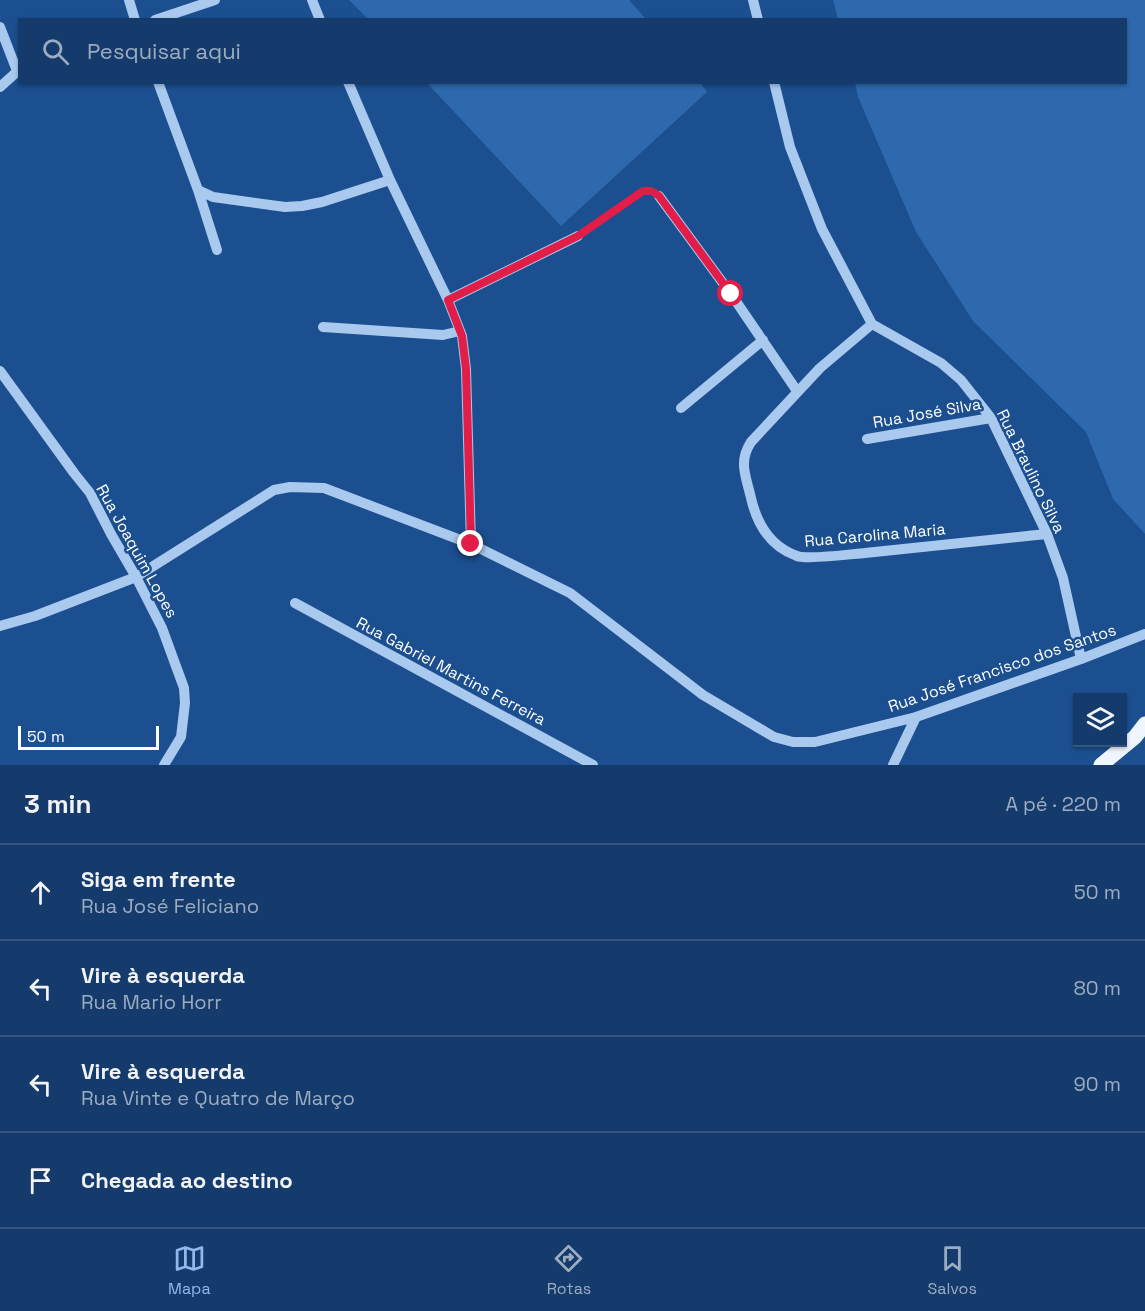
<!DOCTYPE html>
<html lang="pt">
<meta charset="utf-8">
<style>
:root{--surface:#143b6b;--page:#214673;--text:#f1f3f6;--muted:#9dadc1;--line:#33557e;--accent:#90b9f0}
body{margin:0;font-family:"Space Grotesk",sans-serif;background:var(--page);color:var(--text)}
.controls{position:absolute;right:18px;bottom:18px;display:grid;overflow:hidden;border-radius:0px;box-shadow:0 2px 4px #0004}
.controls button{width:54px;height:54px;display:grid;place-items:center;padding:0;border:0;border-bottom:2px solid var(--line);background:var(--surface);color:var(--text);font:30px sans-serif}
.scale{position:absolute;left:18px;bottom:15px;width:141px;box-sizing:border-box;padding-left:6px;border:3px solid #fff;border-top:0;font-size:16px;line-height:21px;white-space:nowrap;color:#fff;-webkit-text-stroke:4px #1b4f8f;paint-order:stroke}
.stop{position:absolute;width:18px;height:18px;margin:-14px;border:4px solid #e11d48;border-radius:50%;background:#fff}
.stop.end{background:#e11d48;border-color:#fff;box-shadow:0 2px 6px #0008}
.list{margin:0;padding:0;list-style:none}
h2{display:flex;justify-content:space-between;align-items:center;height:78px;margin:0;padding:0 24px;font-size:26px}
h2 small{font-size:20px;font-weight:400;color:var(--muted)}
.list li{display:grid;grid-template-columns:39px 1fr auto;gap:18px;align-items:center;box-sizing:border-box;height:96px;padding:0 24px;border-top:2px solid var(--line)}
.list b{display:block;font-size:22px;white-space:nowrap}
.list p{margin:0;font-size:20px;white-space:nowrap;color:var(--muted)}
.list em{font-size:20px;font-style:normal;color:var(--muted)}
.icon{flex:none;width:33px;height:33px;fill:none;stroke:currentColor;stroke-width:2;stroke-linecap:round;stroke-linejoin:round}
.map{position:relative;flex:none;width:1145px;height:765px;overflow:hidden}
.search{position:absolute;background:var(--surface);box-shadow:0 2px 4px #0004;left:18px;right:18px;top:18px;height:66px;display:flex;align-items:center;gap:15px;box-sizing:border-box;padding:0 21px;border-radius:0px;color:var(--muted);font-size:22px}
.sheet{height:462px;background:var(--surface)}
nav{display:flex;justify-content:space-around;align-items:center;box-sizing:border-box;height:84px;border-top:2px solid var(--line);background:var(--surface);font-size:16px;color:var(--muted)}
nav a{display:grid;justify-items:center;gap:3px}
nav .on{color:var(--accent)}
.map>svg:first-child{display:block}
.green{fill:#2e69ad}
.lines{fill:none;stroke-linecap:round;stroke-linejoin:round}
.path{stroke:#a9c9ee;stroke-width:3;stroke-dasharray:3 4.5;stroke-linecap:butt}
.minor{stroke:#a9c9ee;stroke-width:10}
.major{stroke:#f0f6ff;stroke-width:15}
.route{stroke:#e11d48;stroke-width:8}
.labels{text-anchor:middle;dominant-baseline:central;stroke-width:5;stroke-linejoin:round;paint-order:stroke}
.street-label{font-size:16px;fill:#fff;stroke:#1b4f8f}
</style>
<div class="map">
<svg width="1145" height="765" viewBox="0 0 1145 765">
<rect width="100%" height="100%" fill="#1b4f8f"/>
<path class="green" d="M349 0H629L646 19H368Z
M833 0H1145V534L1113 499 1086 432 973 321 916 232 858 97 855 83 1126 82V20L838 19Z
M700 83 707 92 561 226 427 83Z"/>
<g class="lines">
<path class="path" d="M590 228 643 191 647 190"/>
<path class="minor" d="M129 0 135 20
M312 0 320 20
M753 0 758 20
M155 20 215 0
M0 27 17 71
M158 82 198 190 217 250
M348 82 390 180 448 300 462 336 466 369 471 544
M774 82 790 147 822 229 872 324 941 363 961 380 991 418 1047 534 1063 578 1081 659
M0 87 20 69
M198 190 213 197 285 207 302 206 322 202 390 180
M659 196 731 294 797 391
M448 300 578 236
M872 324 820 368 751 442C738 462 746 476 751 498 757 524 771 547 797 556 807 560 852 554 865 553 925 547 986 540 1047 534
M323 327 443 335 460 331
M0 371 74 473 90 493 111 534 136 577 162 628 184 688 185 703 181 737 164 765
M681 408 763 340
M867 439 991 418
M295 603 593 765
M0 626 35 616 136 577 274 490 290 487 324 488 471 544 570 593 703 695 774 737 793 742H815L916 717 1081 659 1145 634
M893 765 916 717"/>
<path class="major" d="M1101 765 1135 737 1145 724"/>
</g>
<g class="lines">
<path class="route" d="M471 544 466 369 462 336 448 300 578 236 643 191C650 190 653 191 659 196L731 294"/>
</g>
<g class="labels">
<g class="street-label">
<text transform="translate(927 413) rotate(-10)">Rua José Silva</text>
<text transform="translate(1031 471) rotate(64)">Rua Braulino Silva</text>
<text transform="translate(875 535) rotate(-5)">Rua Carolina Maria</text>
<text transform="translate(137 551) rotate(61)">Rua Joaquim Lopes</text>
<text transform="translate(1002 668) rotate(-19)">Rua José Francisco dos Santos</text>
<text transform="translate(451 671) rotate(28)">Rua Gabriel Martins Ferreira</text>
</g>
</g>
</svg>
<div class="controls">
<button><svg class="icon" aria-label="layers" viewBox="0 0 24 24"><path d="M12 4l9 5-9 5-9-5zM3 14l9 5 9-5"/></svg></button>
</div>
<div class="scale">50 m</div>
<div class="stop" style="left:731px;top:294px"></div>
<div class="stop end" style="left:471px;top:544px"></div>
<div class="search"><svg class="icon" aria-label="search" viewBox="0 0 24 24"><circle cx="10" cy="10" r="6"/><path d="M15 15l6 6"/></svg>Pesquisar aqui</div>
</div>
<section class="sheet">
<h2>3 min<small>A pé · 220 m</small></h2>
<ul class="list">
<li><svg class="icon" aria-label="ahead" viewBox="0 0 24 24"><path d="M12 20V5M6 11l6-6 6 6"/></svg><div><b>Siga em frente</b><p>Rua José Feliciano</p></div><em>50 m</em></li>
<li><svg class="icon" aria-label="left" viewBox="0 0 24 24"><path d="M17 20v-9H6M10 6l-5 5 5 5"/></svg><div><b>Vire à esquerda</b><p>Rua Mario Horr</p></div><em>80 m</em></li>
<li><svg class="icon" aria-label="left" viewBox="0 0 24 24"><path d="M17 20v-9H6M10 6l-5 5 5 5"/></svg><div><b>Vire à esquerda</b><p>Rua Vinte e Quatro de Março</p></div><em>90 m</em></li>
<li><svg class="icon" aria-label="arrive" viewBox="0 0 24 24"><path d="M6 21V4h12l-3 4 3 4H6"/></svg><div><b>Chegada ao destino</b></div></li>
</ul>
</section>
<nav>
<a class="on"><svg class="icon" aria-label="map" viewBox="0 0 24 24"><path d="M3 6l6-2 6 2 6-2v14l-6 2-6-2-6 2zM9 4v14M15 6v14"/></svg>Mapa</a>
<a><svg class="icon" aria-label="directions" viewBox="0 0 24 24"><path d="M12 3l9 9-9 9-9-9zM9 14v-3h6M13 9l2 2-2 2"/></svg>Rotas</a>
<a><svg class="icon" aria-label="saved" viewBox="0 0 24 24"><path d="M7 4h10v16l-5-4-5 4z"/></svg>Salvos</a>
</nav>
